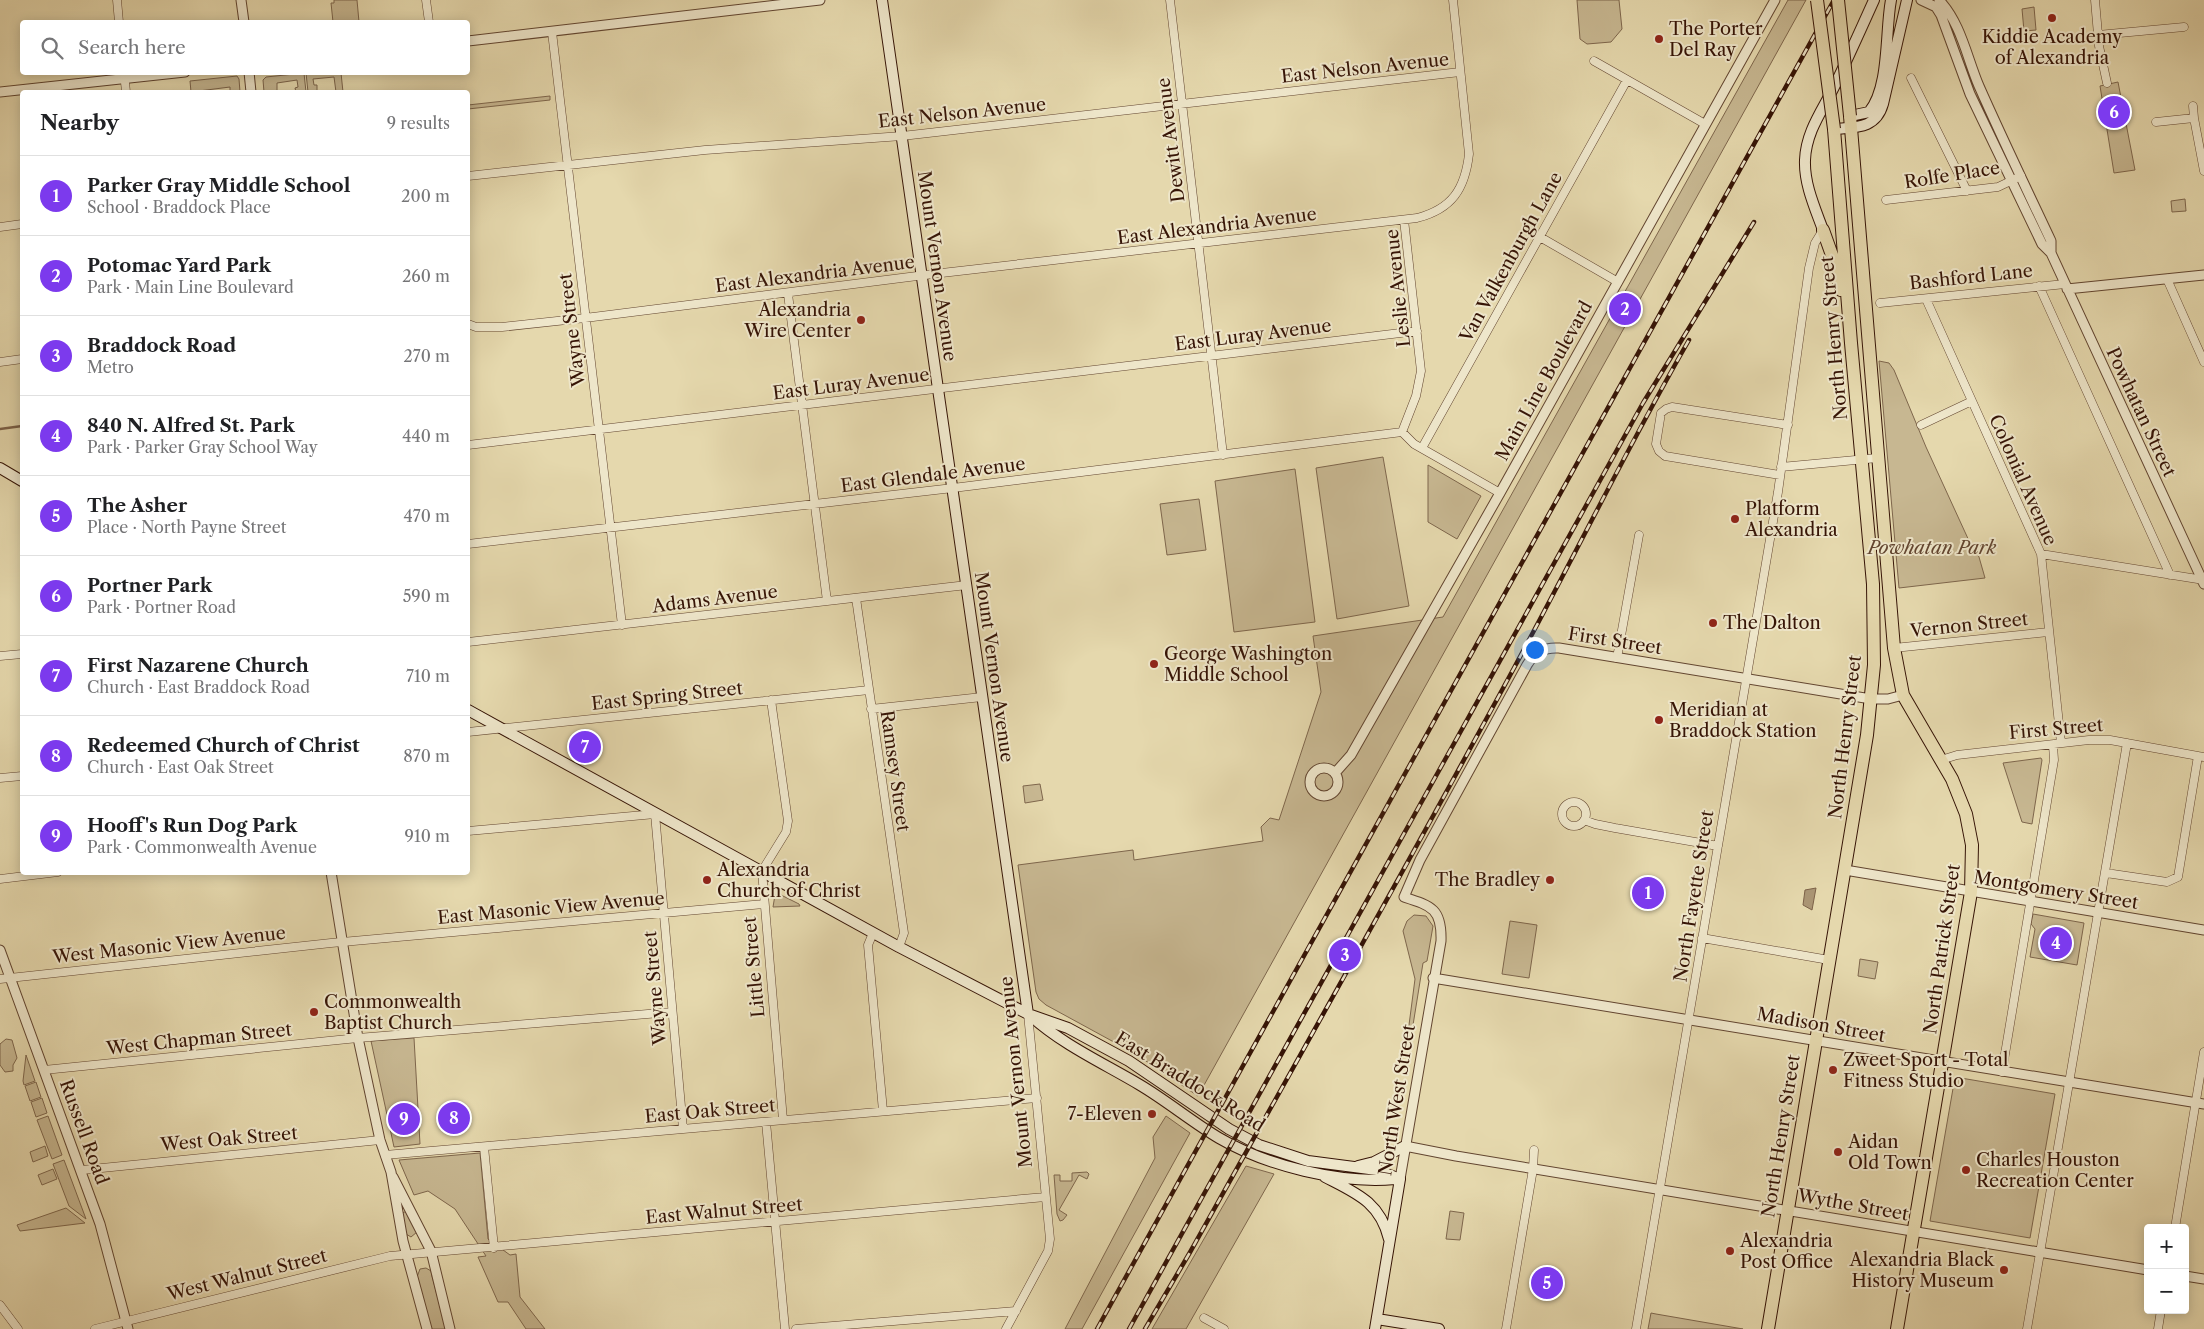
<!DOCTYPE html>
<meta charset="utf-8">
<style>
:root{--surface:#fff;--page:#f2f2f2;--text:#202124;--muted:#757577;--line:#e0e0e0;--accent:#7c3aed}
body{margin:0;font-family:"Libre Caslon Text",serif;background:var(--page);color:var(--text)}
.controls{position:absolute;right:15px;bottom:15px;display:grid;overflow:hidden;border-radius:5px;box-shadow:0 2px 12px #0003}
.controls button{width:45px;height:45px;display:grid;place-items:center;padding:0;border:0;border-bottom:1px solid var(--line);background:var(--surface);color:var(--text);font:25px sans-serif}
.you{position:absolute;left:1534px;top:649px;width:18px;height:18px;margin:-12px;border:4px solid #fff;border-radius:50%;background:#1a73e8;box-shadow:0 0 0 8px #1a73e833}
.badge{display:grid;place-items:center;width:32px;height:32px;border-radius:50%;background:var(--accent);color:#fff;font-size:16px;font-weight:700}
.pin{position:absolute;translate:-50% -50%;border:2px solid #fff;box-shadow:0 1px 5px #0006}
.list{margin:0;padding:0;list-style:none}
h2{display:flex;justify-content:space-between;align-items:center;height:65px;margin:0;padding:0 20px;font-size:21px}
h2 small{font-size:16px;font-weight:400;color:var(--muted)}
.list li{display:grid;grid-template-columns:32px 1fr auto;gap:15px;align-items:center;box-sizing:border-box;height:80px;padding:0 20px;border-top:1px solid var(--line)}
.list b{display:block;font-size:19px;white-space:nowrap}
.list p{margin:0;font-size:16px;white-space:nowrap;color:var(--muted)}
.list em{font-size:16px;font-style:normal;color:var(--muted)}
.icon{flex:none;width:28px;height:28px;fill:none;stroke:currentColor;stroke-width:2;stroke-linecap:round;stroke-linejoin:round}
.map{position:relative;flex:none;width:2204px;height:1329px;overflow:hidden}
.search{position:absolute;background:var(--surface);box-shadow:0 2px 12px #0003;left:20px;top:20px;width:450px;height:55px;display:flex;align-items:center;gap:12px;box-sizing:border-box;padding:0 18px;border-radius:5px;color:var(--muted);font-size:19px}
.panel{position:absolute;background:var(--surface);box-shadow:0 2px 12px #0003;left:20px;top:90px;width:450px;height:785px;border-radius:5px}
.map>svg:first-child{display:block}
.green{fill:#c7b791;stroke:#7e664c}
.water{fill:#aa9574;stroke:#7c6148}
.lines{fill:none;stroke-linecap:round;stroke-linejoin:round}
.stream{stroke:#7c6148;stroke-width:2.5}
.minor-casing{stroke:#624530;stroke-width:9}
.tertiary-casing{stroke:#624530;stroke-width:11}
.secondary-casing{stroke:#361406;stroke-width:12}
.trunk-casing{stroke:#361406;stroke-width:14}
.minor{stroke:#eee6ca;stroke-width:8}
.tertiary{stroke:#eee6ca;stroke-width:9}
.secondary{stroke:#eee6ca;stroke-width:10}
.trunk{stroke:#e5d8ad;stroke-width:12}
.rail-casing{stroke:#361406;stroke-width:4.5}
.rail{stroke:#eee6ca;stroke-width:2.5;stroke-dasharray:8;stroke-linecap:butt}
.trunk-bridge-casing{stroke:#361406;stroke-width:14;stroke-linecap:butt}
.trunk-bridge{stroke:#e5d8ad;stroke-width:12}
.poi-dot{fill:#8f2418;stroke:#eee6ca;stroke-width:2}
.labels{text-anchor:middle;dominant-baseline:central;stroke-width:4;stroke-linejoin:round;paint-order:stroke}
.poi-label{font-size:18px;fill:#361406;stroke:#eee6ca;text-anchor:start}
.street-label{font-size:18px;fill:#361406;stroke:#eee6ca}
.park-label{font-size:18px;font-style:italic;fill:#624530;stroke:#eee6ca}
</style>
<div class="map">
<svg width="2204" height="1329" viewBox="0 0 2204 1329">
<rect width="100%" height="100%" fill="#e5d8ad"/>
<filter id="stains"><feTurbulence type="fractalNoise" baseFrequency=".004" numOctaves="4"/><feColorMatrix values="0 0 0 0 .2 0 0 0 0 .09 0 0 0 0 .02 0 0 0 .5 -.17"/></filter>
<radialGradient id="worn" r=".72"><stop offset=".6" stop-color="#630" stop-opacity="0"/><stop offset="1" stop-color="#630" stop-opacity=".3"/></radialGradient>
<path class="green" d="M334 0H357L359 22H333L331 3H334Z
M1577 0H1619L1622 29 1611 42 1587 44 1580 39Z
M1788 0H1806L1198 1096 1134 1053 1046 1005 1039 999 1036 992 1018 865 1133 850 1134 860 1263 841 1261 827 1270 818 1279 820 1321 692 1313 636 1443 617Z
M2034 7 2036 30 2024 31 2022 9Z
M304 73 306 92H296L295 88 298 87 297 80 277 83V92H264L263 80 266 77Z
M306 73H323L325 75 326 73H341L343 92H336L334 77 313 79 314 85H317V92H308Z
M237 76 239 79 240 92H230V87L191 92 190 81Z
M2118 82 2135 170 2114 173 2100 86Z
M550 96V100L468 109V105Z
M2185 199 2186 211 2172 212 2171 201Z
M1879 361 1889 363 1894 370 1926 447 1970 543 1979 557 1985 578 1899 588Z
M1383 457 1409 606 1337 619 1316 468Z
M1428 465 1481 496 1457 539 1428 522Z
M1295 469 1315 622 1234 632 1215 481Z
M1199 499 1206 550 1167 555 1160 504Z
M2041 758 2042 760 2032 824 2022 822 2003 763Z
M1040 784 1043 800 1025 803 1023 786Z
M779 894 799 904 800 906 773 907 775 895Z
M2033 914 2084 923 2077 965 2030 957 2035 929 2031 924Z
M1414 915 1426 916 1433 926 1427 961 1423 963 1409 1050 1406 1048 1415 979 1403 931 1407 921Z
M1510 921 1537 925 1529 978 1502 974Z
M1860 959 1878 962 1875 979 1858 976Z
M414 1038 420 1144 394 1147 371 1041Z
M6 1039 12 1040 17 1058 13 1065V1071L5 1072 0 1065V1044Z
M26 1055 35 1081 24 1085 23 1081Z
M1955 1077 2055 1094 2030 1238 1930 1221Z
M36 1082 41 1097 30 1101 25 1086Z
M42 1098 47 1113 36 1117 31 1102Z
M48 1116 62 1155 52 1159 37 1120Z
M1166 1116 1190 1133 1082 1329H1065L1155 1158 1153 1137Z
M45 1146 48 1156 33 1162 30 1152Z
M480 1153 488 1239 510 1255 516 1254 520 1297 545 1329H526L508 1302H498L478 1257 486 1256 455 1209 428 1191 414 1195 399 1160Z
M64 1160 86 1219 69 1206 53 1164Z
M1246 1166 1274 1174 1186 1329H1152Z
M53 1169 57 1179 42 1185 38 1175Z
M1087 1172 1089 1174 1087 1179 1079 1175 1059 1210 1067 1215 1063 1220 1060 1221 1057 1214 1054 1175H1060V1181H1072V1173Z
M66 1208 85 1223 20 1231 17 1225Z
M407 1211 417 1232 411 1237 406 1234 402 1213Z
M1450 1211 1464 1213 1460 1240 1446 1239Z
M426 1268 431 1271 432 1276 446 1329H430L417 1277 420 1269Z
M1651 1313 1656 1314 1743 1329H1648Z"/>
<path class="water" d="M1639 884 1660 886 1658 896 1638 894Z
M1816 888 1812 910 1803 905 1805 890Z"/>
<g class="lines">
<path class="stream" d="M0 429 22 426"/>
<defs>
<path id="minor" d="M117 0 119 22
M426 0 429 22
M1170 0 1223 455
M2095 0 2099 46 2107 83
M552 32 622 625
M2098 35 2184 27
M1594 61 1705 124
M124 72 126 92
M1911 78 1967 191
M2193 106 2194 118
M2156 122 2194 118 2204 171
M468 176 705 150 902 136 1460 72
M1886 200 1998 187 2021 176
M0 227 22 224
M1540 237 1618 282
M2167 279 2204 362
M2039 286 2170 575
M788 294 827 601
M1926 299 2041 554 2061 743
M1880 303 2065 284
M468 324 476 327H502L585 318 933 274 1417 218C1452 209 1465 189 1469 154L1453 0
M0 362 22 359
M1921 425 1972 401
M1402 432 1414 444 1500 493
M468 445 1417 331
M1422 448 1627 80
M1781 467 1877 458
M1780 475 1665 456 1659 451 1656 444 1661 413 1666 409 1672 407 1788 425
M468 544 953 488 1402 432 1416 396 1421 371 1404 220
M2041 554 2204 580
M856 598 904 933 899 947
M468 642 967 585
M1894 648 2048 632
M0 656 22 654
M1617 658 1639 535
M771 700 788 821 786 832 762 871 783 1120
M871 709 982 697
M468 732 869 690
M1941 760 1957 755 2089 740H2110L2204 757
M0 778 22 776
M1562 814a12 12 0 1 1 24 0a12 12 0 1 1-24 0Z
M1584 820 1595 824 1615 828 1718 846
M468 831 655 814 683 1129
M2106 873 2167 882 2178 877 2198 756
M0 879 58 872
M873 933 868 945 883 1111
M1702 938 1829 960
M0 979 331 943 764 904
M44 1070 358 1038 672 1012
M2002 1072 2054 760 2053 745
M766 1122 785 1329
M484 1147 494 1248
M385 1155 1037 1098
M82 1170 380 1140
M2175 1228 2204 1052
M0 1305 18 1329
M1204 1318 1224 1329
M95 1329 390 1256 1045 1197
M796 1329 1016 1311
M1006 1329 1048 1251 1050 1239 1028 1014
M1506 1329 1533 1169 1534 1150
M1636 1329 1778 492 1809 268 1815 243 1823 230
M2027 1329 2127 743
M2158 1329 2161 1310"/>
<path id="tertiary" d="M241 0 244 22
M1921 0 1936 7 1941 15 1970 94 2042 244 2051 253 2204 584
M1939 0C1961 23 1967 58 1979 86 2002 138 2027 190 2051 241V253
M468 41 820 0
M249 72 251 92
M0 92 185 72
M2067 289 2204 275
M1310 782a14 14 0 1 1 28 0a14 14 0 1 1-28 0Z
M1335 773 1351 755 1500 493 1775 0
M1845 870 2204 930
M331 872 358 1038 380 1140 391 1172 403 1241 427 1329
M0 950 100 1224 128 1329
M1433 978 2204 1104
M1405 1146 1456 1156 2148 1270
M393 1177 431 1251 450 1329
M1400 1179 1441 941C1442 909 1432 906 1404 897L1420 860 1527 665C1535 652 1544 647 1559 648L1871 699H1888L1903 695
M2185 1276 2204 1279"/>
<path id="secondary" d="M882 0 1028 1014
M1850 116 1869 112C1890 87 1885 31 1891 0
M1834 129C1856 127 1876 129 1883 104L1907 0
M1823 230C1815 208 1804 184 1805 160 1806 132 1822 111 1834 87 1848 58 1861 29 1874 0
M0 468 22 481
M468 710 899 947 1028 1014 1068 1028 1129 1061 1229 1129 1259 1145 1308 1161 1377 1170 1400 1179
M1031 1016C1063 1045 1103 1063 1140 1085 1167 1101 1192 1122 1219 1138 1267 1166 1340 1184 1395 1179
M1358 1166 1374 1162 1405 1146
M1325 1177C1356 1193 1380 1202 1389 1239
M1377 1319 1439 1329
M1375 1329 1400 1179"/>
<path id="trunk" d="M1850 116 1894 648 1903 695 1952 779 1966 814 1972 845 1971 892 1897 1329
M1823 230 1833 258 1841 290
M1768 1329 1867 735 1874 665 1873 584 1851 343 1834 129"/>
</defs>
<use href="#minor" class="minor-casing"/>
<use href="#tertiary" class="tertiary-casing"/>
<use href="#secondary" class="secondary-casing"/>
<use href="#trunk" class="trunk-casing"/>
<use href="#minor" class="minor"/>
<use href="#tertiary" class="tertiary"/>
<use href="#secondary" class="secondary"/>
<use href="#trunk" class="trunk"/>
<defs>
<path id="rail" d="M1097 1329 1834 0
M1129 1329 1643 403 1754 222
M1145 1329 1189 1254C1298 1059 1408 864 1514 668 1573 559 1627 448 1689 340"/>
</defs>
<use href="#rail" class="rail-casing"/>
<use href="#rail" class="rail"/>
<defs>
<path id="trunk-bridge" d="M1817 0 1834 129
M1838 0 1850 116"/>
</defs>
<use href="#trunk-bridge" class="trunk-bridge-casing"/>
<use href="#trunk-bridge" class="trunk-bridge"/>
</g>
<g class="poi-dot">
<circle cx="2052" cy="18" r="5"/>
<circle cx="1659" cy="39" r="5"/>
<circle cx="861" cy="320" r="5"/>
<circle cx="1735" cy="519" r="5"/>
<circle cx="1713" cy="623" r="5"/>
<circle cx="1154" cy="664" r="5"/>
<circle cx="1659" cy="720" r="5"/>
<circle cx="707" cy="880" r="5"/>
<circle cx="1550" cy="880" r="5"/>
<circle cx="314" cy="1012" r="5"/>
<circle cx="1833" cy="1070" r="5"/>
<circle cx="1152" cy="1114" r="5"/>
<circle cx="1838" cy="1152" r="5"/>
<circle cx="1966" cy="1170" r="5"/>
<circle cx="1730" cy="1251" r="5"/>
<circle cx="2004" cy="1270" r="5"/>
</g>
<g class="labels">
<g class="poi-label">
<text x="1669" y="29">The Porter<tspan x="1669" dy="21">Del Ray</tspan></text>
<text x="2052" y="37" text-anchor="middle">Kiddie Academy<tspan x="2052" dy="21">of Alexandria</tspan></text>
<text x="851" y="310" text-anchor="end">Alexandria<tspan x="851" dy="21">Wire Center</tspan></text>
<text x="1745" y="509">Platform<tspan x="1745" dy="21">Alexandria</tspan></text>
<text x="1723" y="623">The Dalton</text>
<text x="1164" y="654">George Washington<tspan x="1164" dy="21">Middle School</tspan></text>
<text x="1669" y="710">Meridian at<tspan x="1669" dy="21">Braddock Station</tspan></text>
<text x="717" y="870">Alexandria<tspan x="717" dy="21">Church of Christ</tspan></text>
<text x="1540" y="880" text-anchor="end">The Bradley</text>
<text x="324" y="1002">Commonwealth<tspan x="324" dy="21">Baptist Church</tspan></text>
<text x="1843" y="1060">Zweet Sport - Total<tspan x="1843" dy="21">Fitness Studio</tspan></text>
<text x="1142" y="1114" text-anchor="end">7-Eleven</text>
<text x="1848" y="1142">Aidan<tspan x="1848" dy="21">Old Town</tspan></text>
<text x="1976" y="1160">Charles Houston<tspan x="1976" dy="21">Recreation Center</tspan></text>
<text x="1740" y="1241">Alexandria<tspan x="1740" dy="21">Post Office</tspan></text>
<text x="1994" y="1260" text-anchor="end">Alexandria Black<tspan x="1994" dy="21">History Museum</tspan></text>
</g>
<g class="street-label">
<text transform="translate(1365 68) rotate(-6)">East Nelson Avenue</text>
<text transform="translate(962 113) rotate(-6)">East Nelson Avenue</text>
<text transform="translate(1171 140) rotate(-97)">Dewitt Avenue</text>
<text transform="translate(1952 175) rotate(-9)">Rolfe Place</text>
<text transform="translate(1217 226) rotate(-7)">East Alexandria Avenue</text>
<text transform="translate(1511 257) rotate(-61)">Van Valkenburgh Lane</text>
<text transform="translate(937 266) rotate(82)">Mount Vernon Avenue</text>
<text transform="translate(815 274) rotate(-7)">East Alexandria Avenue</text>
<text transform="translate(1971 277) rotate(-6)">Bashford Lane</text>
<text transform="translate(1398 288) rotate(-96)">Leslie Avenue</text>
<text transform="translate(572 330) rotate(-97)">Wayne Street</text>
<text transform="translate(1253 335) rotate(-7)">East Luray Avenue</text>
<text transform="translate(1834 338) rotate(-95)">North Henry Street</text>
<text transform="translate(1544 381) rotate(-61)">Main Line Boulevard</text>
<text transform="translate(851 384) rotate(-7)">East Luray Avenue</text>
<text transform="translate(2141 412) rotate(65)">Powhatan Street</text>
<text transform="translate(933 475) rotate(-7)">East Glendale Avenue</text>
<text transform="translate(2023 480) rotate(66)">Colonial Avenue</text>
<text transform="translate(715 599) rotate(-7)">Adams Avenue</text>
<text transform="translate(1969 625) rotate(-6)">Vernon Street</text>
<text transform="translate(1615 641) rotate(9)">First Street</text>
<text transform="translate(994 667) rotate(82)">Mount Vernon Avenue</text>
<text transform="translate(667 696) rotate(-6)">East Spring Street</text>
<text transform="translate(2056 729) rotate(-5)">First Street</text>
<text transform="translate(1845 737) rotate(-83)">North Henry Street</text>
<text transform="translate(895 771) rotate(82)">Ramsey Street</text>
<text transform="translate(2056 890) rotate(9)">Montgomery Street</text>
<text transform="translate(1694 896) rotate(-81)">North Fayette Street</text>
<text transform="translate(551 908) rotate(-5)">East Masonic View Avenue</text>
<text transform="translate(169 945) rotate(-6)">West Masonic View Avenue</text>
<text transform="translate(1942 949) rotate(-82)">North Patrick Street</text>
<text transform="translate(754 967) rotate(-95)">Little Street</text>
<text transform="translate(655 988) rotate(-95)">Wayne Street</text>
<text transform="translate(1821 1025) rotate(10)">Madison Street</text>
<text transform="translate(199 1039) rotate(-6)">West Chapman Street</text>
<text transform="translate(1016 1072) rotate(-96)">Mount Vernon Avenue</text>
<text transform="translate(1190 1082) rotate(32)">East Braddock Road</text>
<text transform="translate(1397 1100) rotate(-81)">North West Street</text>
<text transform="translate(710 1111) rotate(-5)">East Oak Street</text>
<text transform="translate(84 1132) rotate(70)">Russell Road</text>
<text transform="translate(1781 1136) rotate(-81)">North Henry Street</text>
<text transform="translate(229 1139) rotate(-5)">West Oak Street</text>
<text transform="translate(1853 1205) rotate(10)">Wythe Street</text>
<text transform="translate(724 1211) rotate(-5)">East Walnut Street</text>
<text transform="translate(247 1275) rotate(-14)">West Walnut Street</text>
</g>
<g class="park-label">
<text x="1932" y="548">Powhatan Park</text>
</g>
</g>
<rect width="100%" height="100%" filter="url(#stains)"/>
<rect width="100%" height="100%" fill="url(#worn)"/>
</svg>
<div class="controls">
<button>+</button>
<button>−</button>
</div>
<div class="you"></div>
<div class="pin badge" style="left:1648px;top:893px">1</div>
<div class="pin badge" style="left:1625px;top:309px">2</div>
<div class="pin badge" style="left:1345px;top:955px">3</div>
<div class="pin badge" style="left:2056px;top:943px">4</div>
<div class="pin badge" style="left:1547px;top:1283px">5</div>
<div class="pin badge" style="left:2114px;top:112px">6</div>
<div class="pin badge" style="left:585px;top:747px">7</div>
<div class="pin badge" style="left:454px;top:1118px">8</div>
<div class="pin badge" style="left:404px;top:1119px">9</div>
<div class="search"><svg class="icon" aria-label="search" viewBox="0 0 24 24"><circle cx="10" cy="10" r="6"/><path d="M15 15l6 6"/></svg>Search here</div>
<section class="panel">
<h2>Nearby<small>9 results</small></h2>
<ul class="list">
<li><span class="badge">1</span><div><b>Parker Gray Middle School</b><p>School · Braddock Place</p></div><em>200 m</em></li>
<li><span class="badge">2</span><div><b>Potomac Yard Park</b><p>Park · Main Line Boulevard</p></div><em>260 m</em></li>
<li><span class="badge">3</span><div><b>Braddock Road</b><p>Metro</p></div><em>270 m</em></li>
<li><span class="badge">4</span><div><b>840 N. Alfred St. Park</b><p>Park · Parker Gray School Way</p></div><em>440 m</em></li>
<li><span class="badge">5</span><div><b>The Asher</b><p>Place · North Payne Street</p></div><em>470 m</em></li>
<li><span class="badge">6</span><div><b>Portner Park</b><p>Park · Portner Road</p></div><em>590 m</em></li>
<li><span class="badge">7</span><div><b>First Nazarene Church</b><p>Church · East Braddock Road</p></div><em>710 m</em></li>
<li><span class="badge">8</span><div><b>Redeemed Church of Christ</b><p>Church · East Oak Street</p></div><em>870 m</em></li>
<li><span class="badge">9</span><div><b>Hooff's Run Dog Park</b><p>Park · Commonwealth Avenue</p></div><em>910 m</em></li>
</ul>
</section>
</div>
